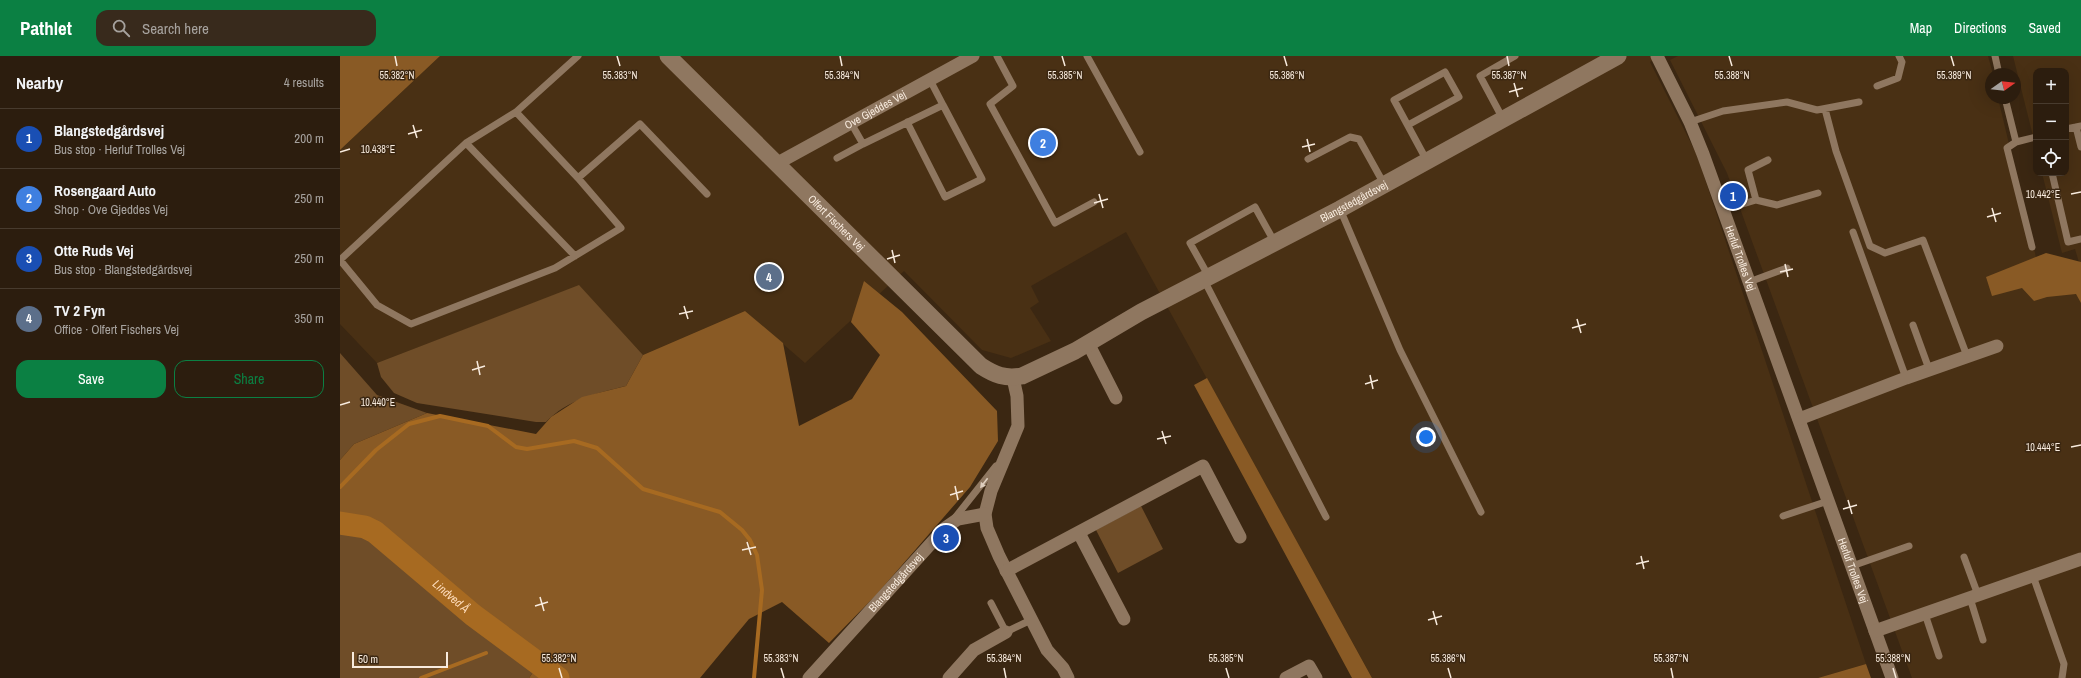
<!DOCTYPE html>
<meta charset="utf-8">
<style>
:root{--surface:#2c1d0e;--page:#382a1c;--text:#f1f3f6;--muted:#a6a29e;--line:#483b2e;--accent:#0b8043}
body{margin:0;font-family:"Archivo Narrow",sans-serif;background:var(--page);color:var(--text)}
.controls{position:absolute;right:12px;top:12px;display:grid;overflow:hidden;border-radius:8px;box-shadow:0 4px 16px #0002}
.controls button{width:36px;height:36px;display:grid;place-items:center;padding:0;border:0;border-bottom:1px solid var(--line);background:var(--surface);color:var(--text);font:20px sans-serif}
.compass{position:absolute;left:1645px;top:12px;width:36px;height:36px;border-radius:50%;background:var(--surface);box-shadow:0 4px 16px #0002;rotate:75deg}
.scale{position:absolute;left:12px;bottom:10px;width:96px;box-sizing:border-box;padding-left:4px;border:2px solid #f8ebde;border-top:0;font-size:11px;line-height:14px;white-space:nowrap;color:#f8ebde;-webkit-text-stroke:3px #3b2712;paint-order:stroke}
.you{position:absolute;left:1086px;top:381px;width:14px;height:14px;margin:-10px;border:3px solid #fff;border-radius:50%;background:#1a73e8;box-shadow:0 0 0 6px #1a73e833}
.badge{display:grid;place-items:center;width:26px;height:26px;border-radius:50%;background:var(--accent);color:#fff;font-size:13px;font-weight:700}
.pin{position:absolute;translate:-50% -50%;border:2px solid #fff;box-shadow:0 1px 4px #0006}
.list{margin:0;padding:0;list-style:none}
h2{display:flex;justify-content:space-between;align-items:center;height:52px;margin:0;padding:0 16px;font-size:17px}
h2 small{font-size:13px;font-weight:400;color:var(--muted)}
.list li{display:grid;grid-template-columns:26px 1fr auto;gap:12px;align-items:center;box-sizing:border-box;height:60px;padding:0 16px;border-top:1px solid var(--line)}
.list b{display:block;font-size:15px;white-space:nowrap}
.list p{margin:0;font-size:13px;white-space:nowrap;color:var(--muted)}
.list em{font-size:13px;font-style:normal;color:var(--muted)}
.actions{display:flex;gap:8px;padding:12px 16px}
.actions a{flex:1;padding:9px 0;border:1px solid var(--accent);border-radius:12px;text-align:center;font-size:14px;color:var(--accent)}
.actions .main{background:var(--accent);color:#fff}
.icon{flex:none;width:22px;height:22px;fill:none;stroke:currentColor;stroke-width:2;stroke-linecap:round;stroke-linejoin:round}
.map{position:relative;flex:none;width:1741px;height:622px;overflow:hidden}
header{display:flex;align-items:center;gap:24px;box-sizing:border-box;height:56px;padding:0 20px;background:var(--accent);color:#fff}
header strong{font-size:19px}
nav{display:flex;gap:22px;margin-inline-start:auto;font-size:14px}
.search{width:280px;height:36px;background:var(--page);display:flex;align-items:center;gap:10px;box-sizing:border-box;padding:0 14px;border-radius:12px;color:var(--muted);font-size:15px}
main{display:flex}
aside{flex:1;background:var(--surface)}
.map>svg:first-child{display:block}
.built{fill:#493014}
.green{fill:#6f4d28}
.forest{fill:#895a25}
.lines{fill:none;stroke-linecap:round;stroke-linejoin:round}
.stream{stroke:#a76a21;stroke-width:4}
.river{stroke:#a76a21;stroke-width:23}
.service{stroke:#8f7760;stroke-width:7}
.minor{stroke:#8f7760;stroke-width:13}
.tertiary{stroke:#8f7760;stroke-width:17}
.oneway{fill:#decebe}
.ticks{fill:none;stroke:#f8ebde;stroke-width:1.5}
.labels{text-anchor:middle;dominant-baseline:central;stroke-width:3;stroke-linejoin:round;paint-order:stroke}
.street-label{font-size:11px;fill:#f8ebde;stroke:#3b2712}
.water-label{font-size:12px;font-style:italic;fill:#fddbb9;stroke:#3b2712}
.ticks-label{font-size:10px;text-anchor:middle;fill:#f8ebde;stroke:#3b2712;stroke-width:3;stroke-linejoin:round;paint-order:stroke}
</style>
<header>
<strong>Pathlet</strong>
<div class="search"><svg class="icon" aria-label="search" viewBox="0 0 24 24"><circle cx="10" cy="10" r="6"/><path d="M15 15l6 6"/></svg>Search here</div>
<nav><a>Map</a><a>Directions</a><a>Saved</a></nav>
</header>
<main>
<aside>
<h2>Nearby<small>4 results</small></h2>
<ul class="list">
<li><span class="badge" style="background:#1a4fb4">1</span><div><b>Blangstedgårdsvej</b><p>Bus stop · Herluf Trolles Vej</p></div><em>200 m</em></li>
<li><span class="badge" style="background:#3f7fe0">2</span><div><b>Rosengaard Auto</b><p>Shop · Ove Gjeddes Vej</p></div><em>250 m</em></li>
<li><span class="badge" style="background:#1a4fb4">3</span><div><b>Otte Ruds Vej</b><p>Bus stop · Blangstedgårdsvej</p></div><em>250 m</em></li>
<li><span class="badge" style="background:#5c6f8a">4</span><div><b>TV 2 Fyn</b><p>Office · Olfert Fischers Vej</p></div><em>350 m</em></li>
</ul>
<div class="actions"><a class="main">Save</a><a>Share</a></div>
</aside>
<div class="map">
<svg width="1741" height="622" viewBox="0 0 1741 622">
<rect width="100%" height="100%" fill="#3b2712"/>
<path class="built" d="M100 0H1320L1310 6 1357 99 1526 608 1478 622H1032L786 176 691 230 699 246 690 252 711 285 671 302 642 294 564 215 465 307 405 255 303 299 239 230 37 307 0 268V94Z
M1338 0H1648L1653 18H1651V42H1658L1700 218 1741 241V622H1572L1387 117 1330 4Z
M1673 0H1741V213L1735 193 1722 197 1702 117H1726V15H1696V92Z"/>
<path class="green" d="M239 229 303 299 286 330C257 337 227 344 206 366H196L77 347 54 337 41 321 37 307Z
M0 297 37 339 87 357 14 388 0 404Z
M801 450 823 493 778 517 756 474Z
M0 476 43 487 92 539 194 615 189 622H0Z"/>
<path class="forest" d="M0 0H100L0 94Z
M1706 197 1741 206V247L1736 238 1707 241 1694 245 1682 232 1652 240 1646 221Z
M524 225 562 256 657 355 658 385 630 431 536 539 489 587 442 546 409 563 360 622H189L194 615 92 539 43 487 0 476V404L14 388 87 357 196 378 211 361 242 341 286 330 303 299 405 255 443 287 459 370 512 343 540 299 511 266Z
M867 322 1032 622H1012L854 329Z
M1526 608 1531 622H1478Z"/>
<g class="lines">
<path class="stream" d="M0 431 36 394 69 368 100 360 148 370 176 391 187 393 234 385 257 392 303 433 380 456 402 474 410 484 417 499 422 534 414 622
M81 622 146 597"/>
<path class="river" id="s1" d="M0 467 25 471 35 476 133 559 218 622"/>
<path class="service" d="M238 0 176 56 126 87 0 204 37 249 71 268 215 212 281 172 238 122
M657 0 673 30 650 48 715 167 754 146
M747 0 800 96
M1655 0 1659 18
M1537 30 1558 22 1562 6 1559 0
M1665 42 1676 86 1667 92 1692 191
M1485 53 1496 95 1530 190 1545 197 1583 184 1627 300
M176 56 238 122 300 68 367 138
M1163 63 1140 20 1175 0
M567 66 605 141 642 123 603 49
M1350 66 1383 55 1447 46 1477 54 1519 46
M511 67 523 88 603 49 590 24
M1068 69 1119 41 1105 16 1054 44 1087 105
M1736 71 1741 91
M1726 73 1741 70
M1676 86 1696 81
M126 87 235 200
M497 102 523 88
M968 103 1010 81 1019 83 1044 128
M1712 117 1728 186 1741 183
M1416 144 1408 114 1428 104
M1000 153 1060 294 1141 456
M1383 154 1416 144 1437 149 1478 137
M1513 176 1566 322
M869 221 850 187 915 151 935 187
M864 224 986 461
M1409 226 1447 212
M1573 269 1589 313
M1443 460 1488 445
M614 463 656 410
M1624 501 1638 539
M1512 510 1569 490
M1693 520 1724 608 1722 622
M1630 542 1643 584
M651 547 666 576 691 564
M1585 558 1599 600"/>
<g class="minor">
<path id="s2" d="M1317 0 1350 66 1363 98 1552 622"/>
<path id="s3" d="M436 108 633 0"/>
<path d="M748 287 776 342"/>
<path d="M673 322 677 340 678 370 651 435 645 458 647 472 659 500 707 594 723 612 728 622"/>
<path d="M1459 363 1566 322 1657 290"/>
<path d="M739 477 784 563"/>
<path d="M666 515 863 410 900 481"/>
<path d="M1535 575 1741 503"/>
<path id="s4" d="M469 622 605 472 618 463 645 458"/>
<path d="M609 622 634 594 666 576"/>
<path d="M946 622 969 610 976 622"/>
</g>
<path class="tertiary" id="s5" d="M328 0 641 310C655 319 665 323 682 320L735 295 801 256 1000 153 1278 0"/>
</g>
<defs><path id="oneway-solid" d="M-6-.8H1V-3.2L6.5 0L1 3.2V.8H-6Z"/></defs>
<use class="oneway" href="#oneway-solid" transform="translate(644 427) rotate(127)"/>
<path class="ticks" d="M55 0 57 10M277 0 280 10M500 0 502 10M722 0 725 10M944 0 947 10M1167 0 1169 10M1389 0 1392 10M1611 0 1614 10M1174 27 1178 41M1169 36 1183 32M73 69 77 82M68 78 82 74M967 83 970 96M962 91 975 88M0 96 10 93M759 138 763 152M1731 138 1741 136M754 147 768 143M1652 152 1656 166M1647 161 1661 157M552 194 555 207M547 203 560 199M1445 208 1448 221M1440 216 1453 213M344 250 348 263M339 258 353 255M1237 263 1241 277M1232 272 1246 268M137 305 140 319M132 314 145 310M1030 319 1033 333M1025 328 1038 324M0 349 10 346M822 375 826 388M817 383 831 380M1731 391 1741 389M615 430 618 444M610 439 623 435M1508 444 1512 458M1503 453 1517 449M407 486 411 499M402 494 416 491M1301 500 1304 513M1296 508 1309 505M200 541 204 555M195 550 208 546M1093 555 1097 569M1088 564 1102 560M219 612 222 622M441 612 444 622M664 612 666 622M886 612 889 622M1108 612 1111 622M1331 612 1333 622M1553 612 1556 622"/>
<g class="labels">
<g class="street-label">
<text stroke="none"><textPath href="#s3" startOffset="113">Ove Gjeddes Vej</textPath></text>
<text stroke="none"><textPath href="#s5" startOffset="859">Blangstedgårdsvej</textPath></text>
<text stroke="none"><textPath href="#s5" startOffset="237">Olfert Fischers Vej</textPath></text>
<text stroke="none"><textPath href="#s2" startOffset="219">Herluf Trolles Vej</textPath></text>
<text stroke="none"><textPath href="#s2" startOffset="551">Herluf Trolles Vej</textPath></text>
<text stroke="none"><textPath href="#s4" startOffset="129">Blangstedgårdsvej</textPath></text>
</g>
<g class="water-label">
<text stroke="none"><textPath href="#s1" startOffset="136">Lindved Å</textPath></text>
</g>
</g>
<g class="ticks-label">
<text x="57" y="23">55.382°N</text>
<text x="280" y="23">55.383°N</text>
<text x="502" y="23">55.384°N</text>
<text x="725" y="23">55.385°N</text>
<text x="947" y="23">55.386°N</text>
<text x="1169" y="23">55.387°N</text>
<text x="1392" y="23">55.388°N</text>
<text x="1614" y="23">55.389°N</text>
<text x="38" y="97">10.438°E</text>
<text x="1703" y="142">10.442°E</text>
<text x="38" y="350">10.440°E</text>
<text x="1703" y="395">10.444°E</text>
<text x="219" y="606">55.382°N</text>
<text x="441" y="606">55.383°N</text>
<text x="664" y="606">55.384°N</text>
<text x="886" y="606">55.385°N</text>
<text x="1108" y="606">55.386°N</text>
<text x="1331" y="606">55.387°N</text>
<text x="1553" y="606">55.388°N</text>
</g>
</svg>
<div class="controls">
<button>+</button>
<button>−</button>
<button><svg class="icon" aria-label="locate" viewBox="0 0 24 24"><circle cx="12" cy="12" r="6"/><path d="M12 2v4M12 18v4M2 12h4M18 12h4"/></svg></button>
</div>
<svg class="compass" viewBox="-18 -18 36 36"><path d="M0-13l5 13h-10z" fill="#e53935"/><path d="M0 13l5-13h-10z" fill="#a6a29e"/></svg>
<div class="scale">50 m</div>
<div class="you"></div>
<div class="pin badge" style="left:1393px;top:140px;background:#1a4fb4">1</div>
<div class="pin badge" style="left:703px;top:87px;background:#3f7fe0">2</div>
<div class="pin badge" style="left:606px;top:482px;background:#1a4fb4">3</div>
<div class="pin badge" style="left:429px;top:221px;background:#5c6f8a">4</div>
</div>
</main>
